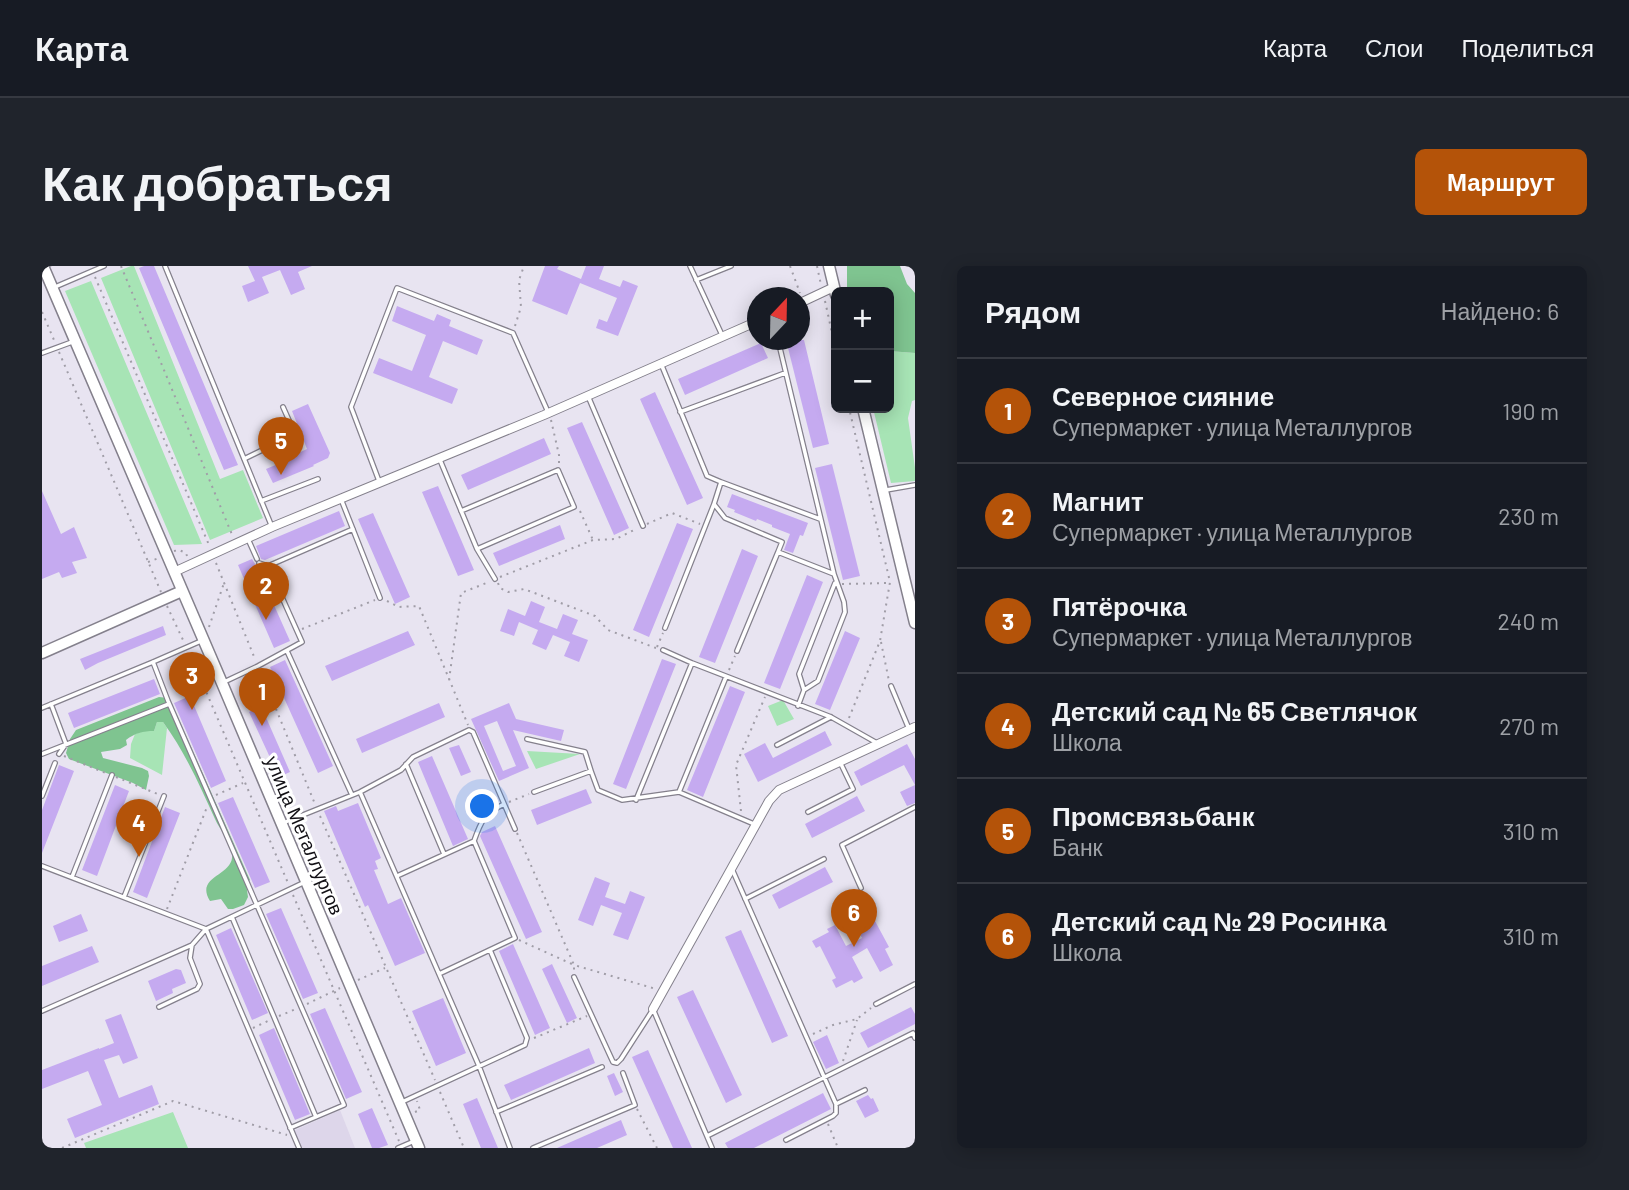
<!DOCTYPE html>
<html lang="ru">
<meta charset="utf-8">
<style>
:root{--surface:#171b24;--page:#20242c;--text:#f1f3f6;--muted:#9ea1a6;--line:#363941;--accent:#b45309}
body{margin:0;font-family:Barlow,sans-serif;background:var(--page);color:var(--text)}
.controls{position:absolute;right:21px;top:21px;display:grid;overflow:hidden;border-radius:10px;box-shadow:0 4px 18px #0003}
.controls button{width:63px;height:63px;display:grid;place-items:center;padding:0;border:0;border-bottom:2px solid var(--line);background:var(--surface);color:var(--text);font:35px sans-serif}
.compass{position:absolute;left:705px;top:21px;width:63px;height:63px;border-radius:50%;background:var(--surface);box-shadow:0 4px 18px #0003;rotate:22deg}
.you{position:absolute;left:441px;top:541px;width:24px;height:24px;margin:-18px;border:5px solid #fff;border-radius:50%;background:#1a73e8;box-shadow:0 0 0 10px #1a73e833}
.badge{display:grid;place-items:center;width:46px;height:46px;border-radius:50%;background:var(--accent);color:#fff;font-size:23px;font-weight:700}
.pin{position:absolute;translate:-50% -58px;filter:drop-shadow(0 2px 4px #0008)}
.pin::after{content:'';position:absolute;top:37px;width:24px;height:21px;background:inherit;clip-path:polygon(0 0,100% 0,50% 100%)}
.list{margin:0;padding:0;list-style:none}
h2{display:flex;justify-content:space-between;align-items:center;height:91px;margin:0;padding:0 28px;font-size:30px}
h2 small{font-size:23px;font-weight:400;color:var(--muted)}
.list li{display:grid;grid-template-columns:46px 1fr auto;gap:21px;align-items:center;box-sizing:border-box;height:105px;padding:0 28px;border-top:2px solid var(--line)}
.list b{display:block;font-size:26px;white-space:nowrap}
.list p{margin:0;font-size:23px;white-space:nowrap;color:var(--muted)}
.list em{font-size:23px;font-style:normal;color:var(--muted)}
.map{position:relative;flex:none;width:873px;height:882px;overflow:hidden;border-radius:10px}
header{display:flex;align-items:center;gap:42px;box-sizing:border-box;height:98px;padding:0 35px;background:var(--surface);border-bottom:2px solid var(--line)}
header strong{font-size:33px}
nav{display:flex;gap:38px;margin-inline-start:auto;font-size:24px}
.intro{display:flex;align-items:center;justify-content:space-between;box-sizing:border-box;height:168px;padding:0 42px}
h1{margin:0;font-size:49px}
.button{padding:18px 32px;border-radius:10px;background:var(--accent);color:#fff;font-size:24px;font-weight:700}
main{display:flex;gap:42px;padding:0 42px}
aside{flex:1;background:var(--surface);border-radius:10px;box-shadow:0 4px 18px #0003}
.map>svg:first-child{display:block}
.built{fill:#ddd6ea}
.green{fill:#a7e4b5}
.forest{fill:#7fc490}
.building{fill:#c5aaf0;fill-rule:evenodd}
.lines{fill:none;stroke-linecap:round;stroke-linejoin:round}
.lane-casing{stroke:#84808c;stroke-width:6}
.street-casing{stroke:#84808c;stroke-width:10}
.secondary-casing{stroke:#84808c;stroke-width:13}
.path{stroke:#a09da7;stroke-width:2;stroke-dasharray:2 5;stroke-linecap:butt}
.lane{stroke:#fff;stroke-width:3.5}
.street{stroke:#fff;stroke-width:8}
.secondary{stroke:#fff;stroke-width:10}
.labels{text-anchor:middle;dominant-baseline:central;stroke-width:6;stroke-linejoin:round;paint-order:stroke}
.street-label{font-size:19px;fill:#121015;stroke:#fff}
</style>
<header>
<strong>Карта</strong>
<nav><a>Карта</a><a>Слои</a><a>Поделиться</a></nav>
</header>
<div class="intro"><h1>Как добраться</h1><a class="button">Маршрут</a></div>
<main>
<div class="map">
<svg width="873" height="882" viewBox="0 0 873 882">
<rect width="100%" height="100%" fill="#e8e4f1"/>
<path class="built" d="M298 844 313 882H258L251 865Z"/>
<path class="green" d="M89 0H92L178 213 201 204 221 252 168 274 59 12Z
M49 15 160 278 132 279 23 25Z
M847 85 873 87V134L870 135 866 152 873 202V215L849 217 831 142H847Z
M741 434 752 453 735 460 726 440Z
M115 456H121L125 462 120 509 88 492 89 478 93 468 102 465H112Z
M485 485 538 488 494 503Z
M131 846 146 882H44L42 877Z"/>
<path class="forest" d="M805 0H858L865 18 873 27V87L847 85V26H805Z
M117 431 126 432 130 438 208 614 204 617 206 631 202 639 191 643H186L179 633 168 635C153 611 188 610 190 592 192 577 178 565 173 553 158 520 143 486 121 456H115L112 465C101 465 93 467 84 474L85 479 78 483 59 486 61 492 100 502 106 505 107 510 104 524 91 517 27 493 24 487 28 473 34 464Z"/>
<path class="building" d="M102 0H112L196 199 182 204 97 2Z
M206 0H270L256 6 263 23 249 29 238 4 220 11 227 27 206 36 200 20 213 15Z
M503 0H517L515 3 539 13 544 0H562L557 13 578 21 581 14 596 20 576 70 554 62 557 53 565 56 575 32 538 17 525 49 490 35Z
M355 40 392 55 395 48 409 54 407 60 441 74 435 89 401 75 387 111 416 123 410 138 331 107 337 92 370 105 384 69 350 55Z
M744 74H762L787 178 771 182Z
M719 77 726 92 643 129 636 113Z
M613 126 661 232 645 239 598 133Z
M266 138 288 187 286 192 271 199 272 200 231 217 224 203 255 190 254 188 265 183 250 145Z
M540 156 587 262 572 269 525 162Z
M502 172 509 188 426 224 419 209Z
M790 198 818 310 801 314 773 202Z
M396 220 432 304 416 310 380 226Z
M0 225 19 268 32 261 45 292 30 296 35 307 20 312 17 306 0 313Z
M690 228 766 257 761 270 758 269 751 287 742 284 748 268 730 261V259L715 253 714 255 692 246 693 244 685 241Z
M297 245 303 260 223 294 219 293 214 280Z
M331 247 368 331 353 338 316 253Z
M635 257 651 263 607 371 591 364Z
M518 259 523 273 457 300 451 287Z
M700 283 716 290 673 397 657 391Z
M210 293 215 301 248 375 232 382 196 299Z
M765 309 781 316 738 423 722 417Z
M489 335 503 341 497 356 515 363 521 348 536 354 530 368 546 374 537 396 522 390 528 376 511 369 504 384 490 378 496 364 477 356 472 370 458 365 466 343 483 350Z
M121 360 124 369 56 397 43 404 38 393Z
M366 365 373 379 290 415 283 400Z
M803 365 818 372 788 444 773 438Z
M620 393 634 398 584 523 571 518Z
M243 394 291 500 276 507 228 401Z
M112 413 118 428 32 462 26 447Z
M688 420 703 426 661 531 645 524Z
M148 430 184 515 169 522 132 437Z
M397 437 403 451 320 487 314 473Z
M467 437 474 453 522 464 519 475 471 464 487 502 457 515 429 453ZM455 455 474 500 461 505 442 460Z
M219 440 248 506 237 511 207 446Z
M783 465 790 479 716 516 702 488 723 477 731 492Z
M865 478 873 493V537L865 540 858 526 873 519 862 499 819 520 812 506Z
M417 479 429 506 419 510 407 482Z
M390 490 426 573 411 580 376 496Z
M17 499 32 505 0 587V544Z
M73 519 87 525 55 610 40 604Z
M544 523 550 537 495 559 489 544Z
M815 530 823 545 770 572 763 558Z
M191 531 228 616 213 622 176 537Z
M316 537 339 592 333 595 336 603 332 604 346 638 359 632 383 687 353 700 326 639 323 641 282 545 294 540 296 545Z
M123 541 138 547 105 632 91 626Z
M453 560 500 666 484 673 438 570 440 566Z
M783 601 791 616 737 643 730 629Z
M553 611 568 617 563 631 583 638 588 625 603 631 586 674 571 669 580 647 559 639 551 660 536 654Z
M821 640 830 656 833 655 847 681 843 683 851 699 838 706 825 682 810 691 821 712 812 717 810 714 794 722 790 714 794 712 778 680 774 682 770 675 787 666 785 663 793 659 804 680 820 672 807 647Z
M239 642 276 727 261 733 224 648Z
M39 648 46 665 17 676 11 660Z
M189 662 226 747 210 754 174 669Z
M699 664 746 770 730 777 683 671Z
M471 678 508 762 493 769 457 685Z
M50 680 57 696 0 720V700Z
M510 698 535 752 525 757 500 703Z
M134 703 139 704 144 717 130 723 131 727 114 735 106 715Z
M651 724 700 829 684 837 635 731Z
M401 732 424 787 394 800 370 745Z
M869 741 873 748V758L826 782 818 767Z
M283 742 320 826 304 833 268 748Z
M79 748 96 792 81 798 77 789 62 794 77 832 110 819 117 838 33 872 25 853 60 839 46 805 0 823V804L57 782V783L72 777 63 754Z
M232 762 268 848 253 854 217 769Z
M785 769 797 797 784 803 771 776Z
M547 782 553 797 469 834 462 819Z
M606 784 650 882H631L590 791Z
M572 807 581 826 573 830 565 810Z
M781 827 789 843 712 882H686L683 877Z
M826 829 829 833 831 832 837 845 823 852 814 835Z
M435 832 456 882H439L421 838Z
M330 842 346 879 337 882H330L316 848Z
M579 854 585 869 555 882H515Z"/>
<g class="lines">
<defs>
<path id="lane" d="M123 0 230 261
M648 0 680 69
M654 14 689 0
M13 21 62 0
M736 74 792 308
M0 87 30 76
M620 100 665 210 679 216 672 238 683 252 740 276 736 286 792 308 802 336 803 346 776 415 762 424
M546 130 601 260
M638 146 743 107
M202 193 253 168 241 141
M398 194 435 283 532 241 516 204 419 245
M337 215 309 141 355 22 471 67 506 146
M679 216 778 253
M844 224 873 219
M299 233 338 332
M219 235 276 213
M206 273 215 293
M435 283 453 313
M217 297 226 300
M623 362 672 238
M621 384 650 397 789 451 835 477
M245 385 310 529
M695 385 736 286
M111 396 126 435 302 839 248 862
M182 416 216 400 260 376 226 300 311 263
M849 420 867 463
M9 438 24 478 17 488
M756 440 762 424 757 408 793 317
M0 442 111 396 159 375
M485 473 543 486 549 505
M735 479 789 451
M0 488 127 438
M364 498 402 588
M318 526 437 800 468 882
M492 526 549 505 556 524 580 534 637 526 712 558
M637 526 684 411
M0 530 13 497
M594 534 650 397
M766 546 811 523 798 496
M241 557 318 526 359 504 371 491 427 464 431 466 473 563
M0 600 164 663 263 616
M690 603 794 838 823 824
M355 610 432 575
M30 611 70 509
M819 622 800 579 873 541
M82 631 122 530
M703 633 782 593
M190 651 274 851
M397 708 473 672 432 575C439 555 442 548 462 538
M532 711 571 796 575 797 579 793 610 745
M834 738 873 718
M117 741 155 723 158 718 148 692 150 679
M611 743 670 882
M0 745 150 679 164 663 257 882
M360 836 483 779 485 772 448 684
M454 846 560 801
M665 870 871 767 873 772
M744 874 791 850 794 847V838
M356 882 370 876
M491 882 593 839 581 807"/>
<path id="street" d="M758 37 792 21
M132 306 230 261 502 149 716 55
M611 743 727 535 737 524 873 461"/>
<path id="secondary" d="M1 0 180 417 377 882
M787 0 794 29
M821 142 873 357
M0 387 140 325"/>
</defs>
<use href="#lane" class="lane-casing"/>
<use href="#street" class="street-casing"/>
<use href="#secondary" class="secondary-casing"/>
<path class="path" d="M79 0 191 271
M748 0 758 27
M775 0 779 19
M53 11 167 279
M783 35 794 85
M0 46 12 74
M473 60 479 41 477 14 482 0
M17 86 119 326
M509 154 517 189V199
M538 245 551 274
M605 258 630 247 658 258
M132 285 137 284 144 287 145 290
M106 296 117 292
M174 297 213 393
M458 311 551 274 574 273 594 263
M456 317 458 322 466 326 482 323 553 350 566 364 614 382
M800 318 847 317
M345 335 357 341 377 340 426 459
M125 340 142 376
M167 361 182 317
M260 363 333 334
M839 376 847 415
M615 381 621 367
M148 388 246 617
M218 404 273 538
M687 404 693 390
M407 414 419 327 447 316
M807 452 838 375 848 316 807 142
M22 490 66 508
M74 511 118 529
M174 529 201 517
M467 536 487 528
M699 545 694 499 723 431
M278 550 393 814
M475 567 532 699 614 723
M251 629 357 875
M125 643 165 541
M477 674 532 699V706
M316 714 343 702
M265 738 298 722
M237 750 254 743
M211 762 228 754
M771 768 791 759 815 753 829 742
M492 772 545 750
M801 795 815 754
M398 826 422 882
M595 843 615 882
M373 846 378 844 375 835
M786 858 796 882
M20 882 131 835 245 869"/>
<use href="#lane" class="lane"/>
<use href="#street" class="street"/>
<use href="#secondary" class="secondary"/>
</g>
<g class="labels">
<g class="street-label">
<text transform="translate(263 569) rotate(67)">улица Металлургов</text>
</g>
</g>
</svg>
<div class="controls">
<button>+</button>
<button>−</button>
</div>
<svg class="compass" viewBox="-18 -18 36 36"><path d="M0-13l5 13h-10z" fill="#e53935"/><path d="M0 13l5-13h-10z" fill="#9ea1a6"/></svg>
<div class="you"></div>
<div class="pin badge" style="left:220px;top:460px">1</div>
<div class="pin badge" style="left:224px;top:354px">2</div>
<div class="pin badge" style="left:150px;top:444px">3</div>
<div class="pin badge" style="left:97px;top:591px">4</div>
<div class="pin badge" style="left:239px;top:209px">5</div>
<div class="pin badge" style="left:812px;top:681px">6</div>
</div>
<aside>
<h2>Рядом<small>Найдено: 6</small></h2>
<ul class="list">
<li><span class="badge">1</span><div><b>Северное сияние</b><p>Супермаркет · улица Металлургов</p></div><em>190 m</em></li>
<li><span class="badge">2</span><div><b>Магнит</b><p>Супермаркет · улица Металлургов</p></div><em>230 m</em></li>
<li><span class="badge">3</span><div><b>Пятёрочка</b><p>Супермаркет · улица Металлургов</p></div><em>240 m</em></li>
<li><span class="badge">4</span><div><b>Детский сад № 65 Светлячок</b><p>Школа</p></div><em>270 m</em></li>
<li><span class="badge">5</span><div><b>Промсвязьбанк</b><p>Банк</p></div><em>310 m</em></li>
<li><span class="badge">6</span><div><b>Детский сад № 29 Росинка</b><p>Школа</p></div><em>310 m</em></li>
</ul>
</aside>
</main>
